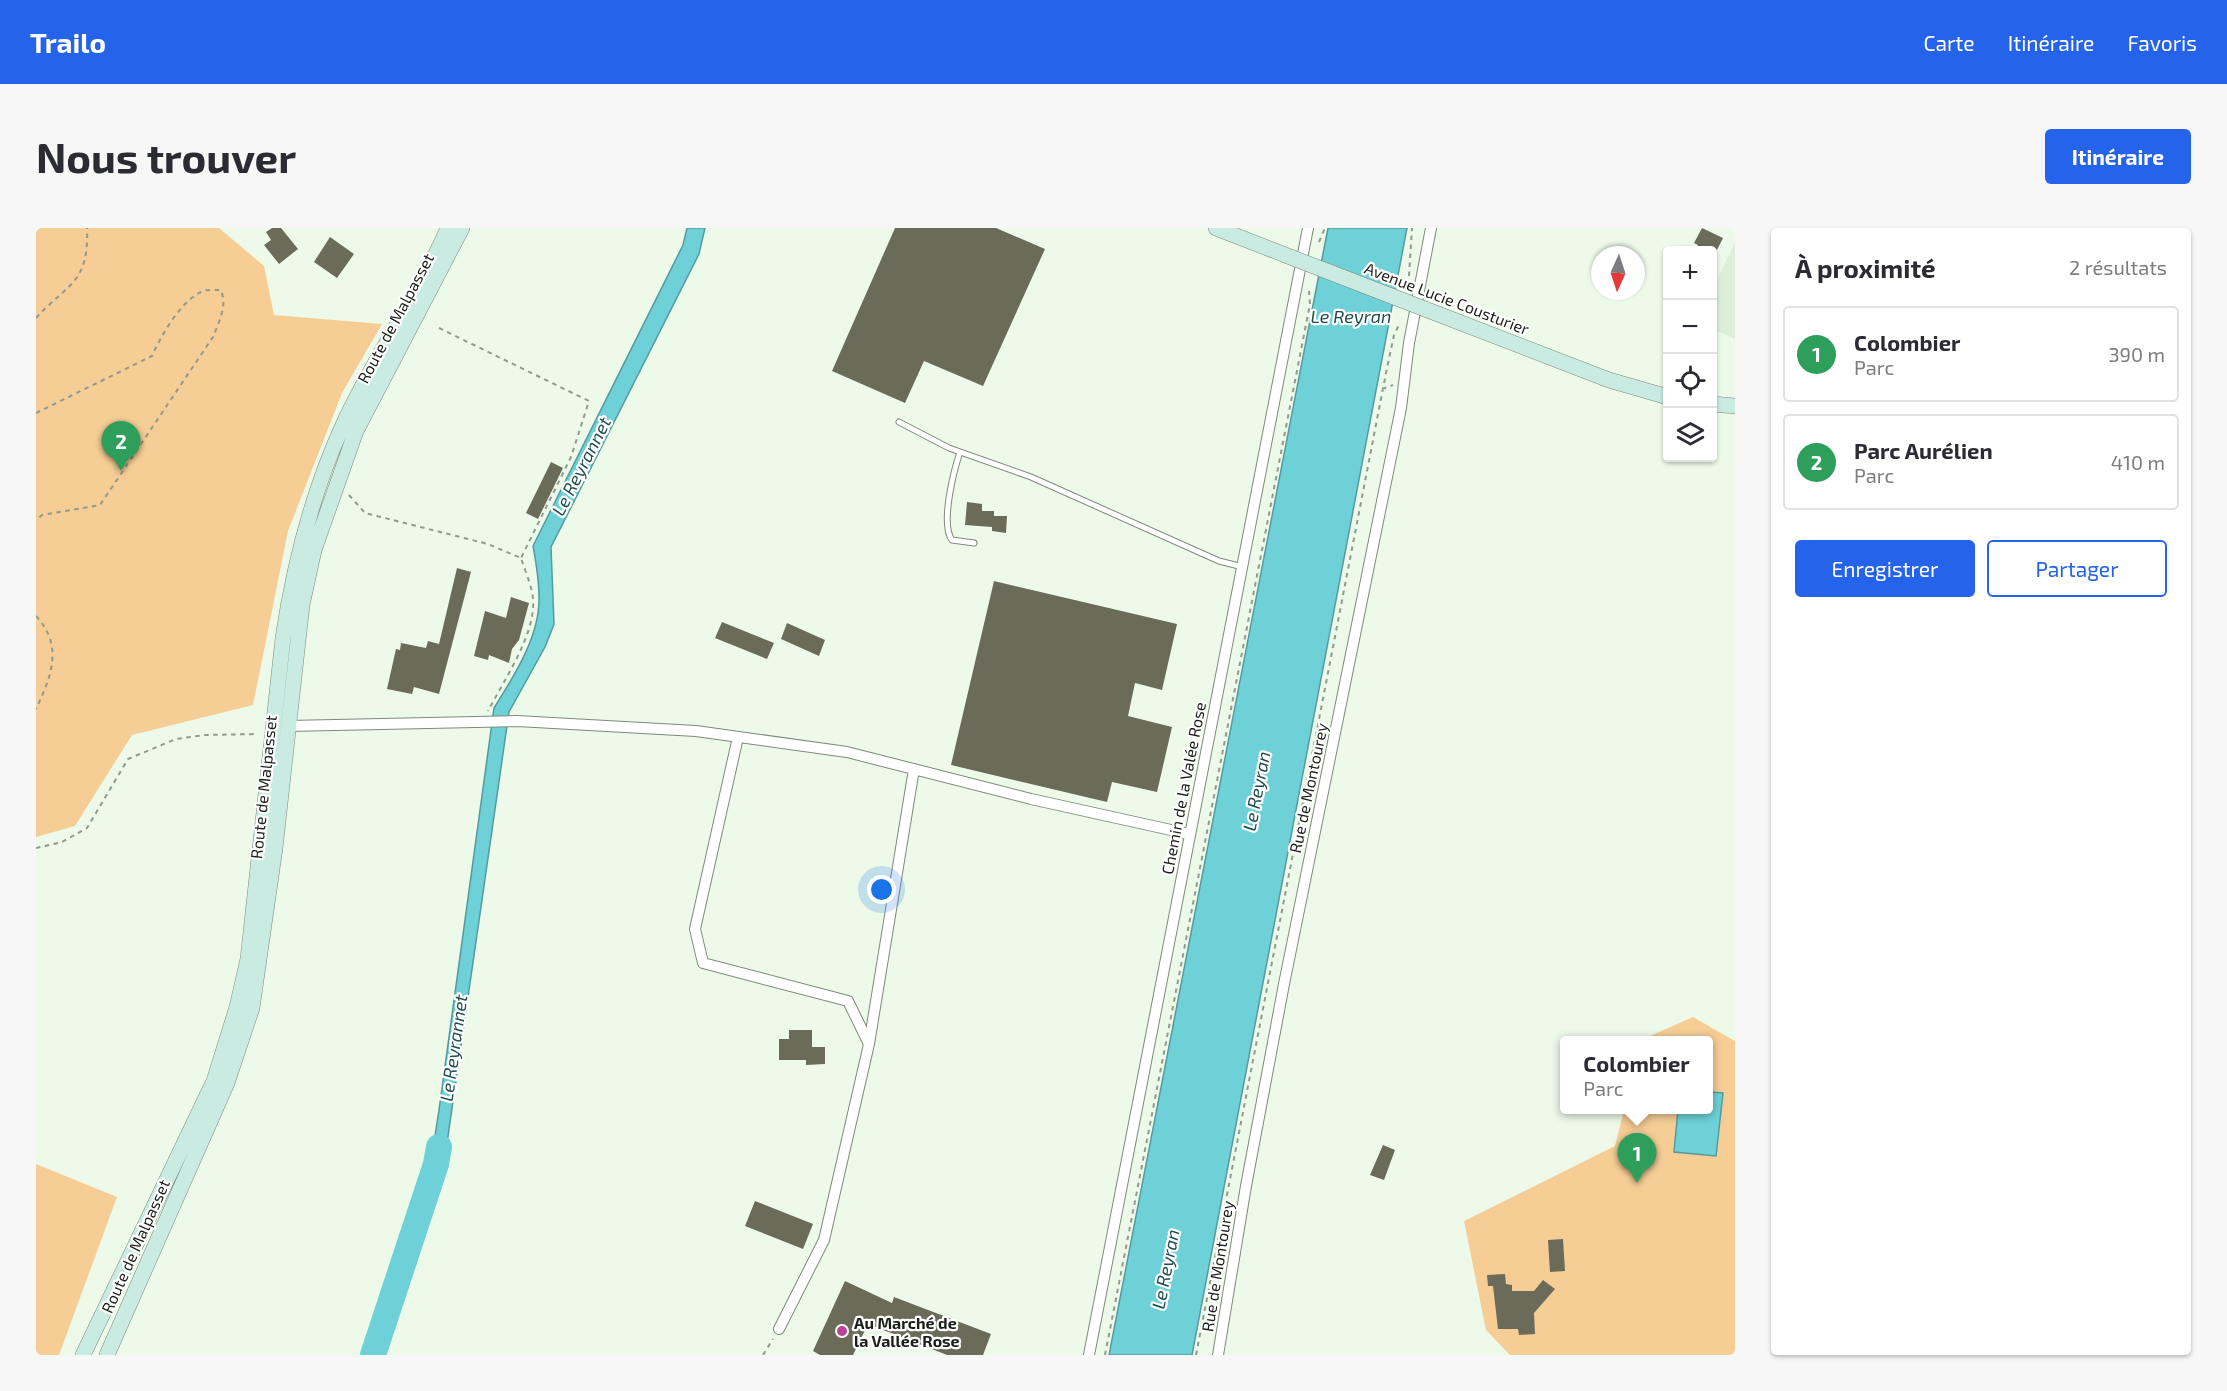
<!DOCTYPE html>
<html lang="fr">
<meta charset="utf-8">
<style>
:root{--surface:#fff;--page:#f7f7f7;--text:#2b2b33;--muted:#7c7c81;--line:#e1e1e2;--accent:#2563eb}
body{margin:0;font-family:"Exo 2",sans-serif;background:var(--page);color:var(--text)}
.controls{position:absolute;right:18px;top:18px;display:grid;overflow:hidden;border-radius:6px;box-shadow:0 2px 4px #0004}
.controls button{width:54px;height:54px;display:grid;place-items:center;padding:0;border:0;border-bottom:2px solid var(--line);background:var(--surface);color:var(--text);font:30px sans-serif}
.compass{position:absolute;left:1555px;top:18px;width:54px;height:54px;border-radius:50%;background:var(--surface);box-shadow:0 2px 4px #0004;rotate:183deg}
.you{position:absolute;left:846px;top:662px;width:21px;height:21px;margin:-15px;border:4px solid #fff;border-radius:50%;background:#1a73e8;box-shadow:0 0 0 9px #1a73e833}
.badge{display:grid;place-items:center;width:39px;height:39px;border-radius:50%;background:var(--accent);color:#fff;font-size:20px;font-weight:700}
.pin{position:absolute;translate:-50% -50px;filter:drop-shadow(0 2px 3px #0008)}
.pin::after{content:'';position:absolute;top:32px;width:21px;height:18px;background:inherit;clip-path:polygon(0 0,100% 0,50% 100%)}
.popup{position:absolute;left:1524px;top:808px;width:153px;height:78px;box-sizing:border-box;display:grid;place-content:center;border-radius:6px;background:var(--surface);filter:drop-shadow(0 2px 4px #0005);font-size:20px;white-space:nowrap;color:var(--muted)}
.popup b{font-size:22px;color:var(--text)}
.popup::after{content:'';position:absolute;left:50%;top:100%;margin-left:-12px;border:12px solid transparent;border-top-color:var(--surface)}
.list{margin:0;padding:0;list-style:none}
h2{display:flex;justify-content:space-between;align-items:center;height:78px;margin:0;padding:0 24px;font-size:26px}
h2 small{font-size:20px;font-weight:400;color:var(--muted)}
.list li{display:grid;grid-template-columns:39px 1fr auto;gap:18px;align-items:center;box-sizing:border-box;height:96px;margin:0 12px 12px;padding:0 12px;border:2px solid var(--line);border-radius:6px}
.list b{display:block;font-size:22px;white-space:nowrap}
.list p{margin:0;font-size:20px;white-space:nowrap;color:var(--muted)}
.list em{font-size:20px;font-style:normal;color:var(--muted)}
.actions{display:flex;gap:12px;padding:18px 24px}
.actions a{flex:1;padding:14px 0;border:2px solid var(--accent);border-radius:6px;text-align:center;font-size:21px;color:var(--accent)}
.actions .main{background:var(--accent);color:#fff}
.icon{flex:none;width:33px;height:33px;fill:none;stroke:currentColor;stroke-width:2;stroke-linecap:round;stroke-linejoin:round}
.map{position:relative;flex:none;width:1699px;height:1127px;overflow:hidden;border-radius:6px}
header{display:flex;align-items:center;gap:36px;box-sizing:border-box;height:84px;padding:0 30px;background:var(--accent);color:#fff}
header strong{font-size:28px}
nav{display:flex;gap:33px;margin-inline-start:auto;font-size:21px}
.intro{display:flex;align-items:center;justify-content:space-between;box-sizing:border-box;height:144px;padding:0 36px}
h1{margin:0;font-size:42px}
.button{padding:15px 27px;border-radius:6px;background:var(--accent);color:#fff;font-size:21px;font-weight:700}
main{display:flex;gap:36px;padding:0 36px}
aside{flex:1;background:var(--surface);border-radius:6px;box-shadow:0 2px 4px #0004}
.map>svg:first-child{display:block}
.built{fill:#ddefd9}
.green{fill:#f5cd95}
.water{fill:#6ed1d8;stroke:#559b9e;stroke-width:1.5}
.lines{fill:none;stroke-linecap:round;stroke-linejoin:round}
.river{stroke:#6ed1d8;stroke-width:26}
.building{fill:#6b6b5a}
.lane-casing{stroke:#7e8a7b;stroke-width:7}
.street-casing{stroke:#7e8a7b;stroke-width:12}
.secondary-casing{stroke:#7e8a7b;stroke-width:16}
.path{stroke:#919a8e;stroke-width:2;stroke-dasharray:4.5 4.5;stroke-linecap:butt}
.lane{stroke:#fff;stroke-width:5}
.street{stroke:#fff;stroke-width:10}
.secondary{stroke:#c9ebe1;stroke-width:15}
.secondary-bridge-casing{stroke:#7e8a7b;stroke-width:16;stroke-linecap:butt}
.secondary-bridge{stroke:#c9ebe1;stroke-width:15}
.poi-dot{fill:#ba4297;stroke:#fff;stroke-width:2}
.labels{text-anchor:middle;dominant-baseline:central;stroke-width:4.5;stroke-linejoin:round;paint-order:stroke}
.street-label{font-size:16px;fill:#1a1e18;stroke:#fff}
.poi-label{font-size:16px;font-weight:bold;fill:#1a1e18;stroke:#fff;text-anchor:start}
.water-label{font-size:18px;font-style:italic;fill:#1f4c4f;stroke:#fff}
</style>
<header>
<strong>Trailo</strong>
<nav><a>Carte</a><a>Itinéraire</a><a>Favoris</a></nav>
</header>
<div class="intro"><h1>Nous trouver</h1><a class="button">Itinéraire</a></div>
<main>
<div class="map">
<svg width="1699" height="1127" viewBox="0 0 1699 1127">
<rect width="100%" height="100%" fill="#edfaea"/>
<path class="built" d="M1699 14V111L1677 101 1676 62Z"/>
<path class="green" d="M0 0H183L228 38 238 87 346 96 306 165 252 303 217 477 96 507 39 598 0 609Z
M1657 789 1699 813V1127H1474L1450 1102 1428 993 1579 918 1588 882H1673V812H1605Z
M0 936 81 969 23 1127H0Z"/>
<path class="water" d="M651 0H669L663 26 515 319 518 396 509 419 473 484 408 936 397 953 389 950 394 940 403 882 458 480C478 448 504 408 503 369 503 352 500 334 497 318L647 17Z
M1292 0H1371L1156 1127H1073Z
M1673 864 1687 865 1680 928 1638 924 1642 882H1673Z"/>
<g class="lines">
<path class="river" d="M337 1127 400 936 403 919"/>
</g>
<path class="building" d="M236 0H245L262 21 243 36 228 17 235 12 230 4Z
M859 0H960L1009 21 947 158 888 133 869 175 796 143Z
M1666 0 1687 10 1679 26 1677 22H1660L1662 17 1658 15Z
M294 9 318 26 301 50 278 34Z
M515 234 527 240 502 291 490 285Z
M931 274 946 276V283H958V288H971L970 305 956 303V299L929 297Z
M421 340 435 344 403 466 378 459 376 466 351 461 360 421 364 422 365 415 390 420 392 413 403 416Z
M958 353 1141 396 1126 462 1099 455 1092 488 1136 499 1121 564 1076 554 1071 574 915 537Z
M475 369 493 375 483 412 476 421 473 435 453 427 452 432 438 428 449 383 470 390Z
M686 394 738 415 731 431 679 410Z
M751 395 789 412 783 428 745 411Z
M753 802H776V819H789V836L770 837V832H743V811H753Z
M1347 917 1359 922 1348 952 1334 947Z
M719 973 777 996 767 1021 709 998Z
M1527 1011 1529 1043 1514 1044 1512 1012Z
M1469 1046 1470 1056 1476 1057V1063H1498L1507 1052 1519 1061 1498 1085 1499 1106 1483 1107 1482 1101H1462L1457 1058H1452L1451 1047Z
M809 1053 856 1075 858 1069 955 1106 947 1127H911L832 1096 817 1127H784L777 1123Z"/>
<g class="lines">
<defs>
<path id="lane" d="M863 194 913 220 995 249 1183 333 1207 339
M924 224C918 242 904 296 916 312L938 315"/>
<path id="street" d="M252 498 481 493 660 503 811 524 995 571 1153 606
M702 509 659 701 667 735 812 773 833 816
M743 1101 788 1012 833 816 878 541
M1053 1127 1272 0
M1182 1127 1210 958 1248 756 1365 180 1373 115 1395 0"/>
<path id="secondary" d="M1180 0 1257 30
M1389 81 1573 152 1632 169
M1676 176 1699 178
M47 1127 178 853 201 779 212 731 247 410C258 336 276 265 307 197 338 129 383 68 412 0
M71 1127 191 855 216 780 239 620 266 377 278 322 320 203 426 0"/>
</defs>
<use href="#lane" class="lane-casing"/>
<use href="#street" class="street-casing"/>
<use href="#secondary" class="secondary-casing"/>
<path class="path" d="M1283 14 1289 0
M1373 48 1376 0
M0 90C32 55 53 56 51 0
M403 100 553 173 535 229 485 330
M1346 161 1357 157
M0 185 116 128C125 108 144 74 165 64 170 61 178 62 184 62 193 75 182 96 177 109L64 277 6 287 0 292
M313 267 329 285 452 316 485 330C489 343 496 358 497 371 500 406 468 452 452 483
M0 388C28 418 15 449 0 481
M0 620 26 614 51 600 92 531 140 511 169 507 222 506
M727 1127 737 1111
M1069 1127 1274 76 1273 63
M1160 1127 1350 145 1358 107 1363 97"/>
<use href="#lane" class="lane"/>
<use href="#street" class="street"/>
<use href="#secondary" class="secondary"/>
<defs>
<path id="secondary-bridge" d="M1257 30 1389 81"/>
</defs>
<use href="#secondary-bridge" class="secondary-bridge-casing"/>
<use href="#secondary-bridge" class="secondary-bridge"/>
</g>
<circle class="poi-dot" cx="806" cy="1103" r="6"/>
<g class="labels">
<g class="street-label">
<text transform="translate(1411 70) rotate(21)">Avenue Lucie Cousturier</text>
<text transform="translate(359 90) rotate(-62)">Route de Malpasset</text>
<text transform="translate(227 559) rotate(-84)">Route de Malpasset</text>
<text transform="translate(1147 560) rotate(-79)">Chemin de la Valée Rose</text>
<text transform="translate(1272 560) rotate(-78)">Rue de Montourey</text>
<text transform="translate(99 1018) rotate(-66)">Route de Malpasset</text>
<text transform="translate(1181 1038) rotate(-81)">Rue de Montourey</text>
</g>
<g class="poi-label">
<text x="818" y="1094">Au Marché de<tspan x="818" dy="18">la Vallée Rose</tspan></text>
</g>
<g class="water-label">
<text x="1315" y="88">Le Reyran</text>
<text transform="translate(545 238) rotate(-63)">Le Reyrannet</text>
<text transform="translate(1220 563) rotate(-79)">Le Reyran</text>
<text transform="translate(417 820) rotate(-82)">Le Reyrannet</text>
<text transform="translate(1129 1041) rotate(-79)">Le Reyran</text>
</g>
</g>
</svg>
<div class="controls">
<button>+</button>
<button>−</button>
<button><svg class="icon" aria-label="locate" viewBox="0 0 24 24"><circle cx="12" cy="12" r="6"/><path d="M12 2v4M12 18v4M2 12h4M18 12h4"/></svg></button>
<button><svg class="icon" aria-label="layers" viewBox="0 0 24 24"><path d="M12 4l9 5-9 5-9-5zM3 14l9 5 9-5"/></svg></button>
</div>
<svg class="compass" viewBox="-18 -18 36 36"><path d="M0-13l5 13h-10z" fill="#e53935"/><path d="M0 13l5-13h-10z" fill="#7c7c81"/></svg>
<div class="you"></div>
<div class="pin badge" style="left:1601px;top:955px;background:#2e9e5b">1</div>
<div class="popup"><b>Colombier</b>Parc</div>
<div class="pin badge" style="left:85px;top:243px;background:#2e9e5b">2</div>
</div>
<aside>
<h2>À proximité<small>2 résultats</small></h2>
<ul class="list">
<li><span class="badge" style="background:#2e9e5b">1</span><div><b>Colombier</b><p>Parc</p></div><em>390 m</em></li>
<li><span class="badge" style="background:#2e9e5b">2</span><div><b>Parc Aurélien</b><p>Parc</p></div><em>410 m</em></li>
</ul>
<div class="actions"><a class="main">Enregistrer</a><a>Partager</a></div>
</aside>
</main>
